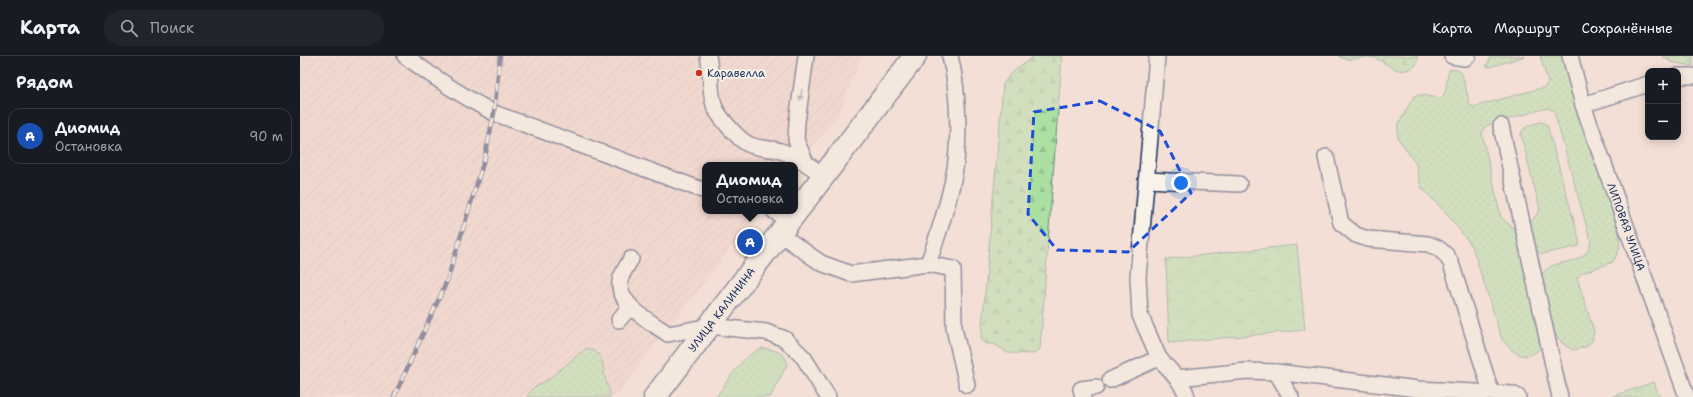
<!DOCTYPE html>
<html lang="ru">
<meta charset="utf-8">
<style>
:root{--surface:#171b24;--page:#20242c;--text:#f1f3f6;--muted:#9ea1a6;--line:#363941;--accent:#d93025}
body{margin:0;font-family:"Shantell Sans",sans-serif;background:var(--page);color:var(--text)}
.controls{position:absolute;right:12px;top:12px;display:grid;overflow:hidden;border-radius:8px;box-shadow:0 2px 10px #0003}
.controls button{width:36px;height:36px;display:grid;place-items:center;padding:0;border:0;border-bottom:1px solid var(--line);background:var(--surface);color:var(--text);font:20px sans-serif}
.you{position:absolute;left:881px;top:127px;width:14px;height:14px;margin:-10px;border:3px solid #fff;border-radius:50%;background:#1a73e8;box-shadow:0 0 0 6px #1a73e833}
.badge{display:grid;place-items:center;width:26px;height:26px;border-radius:50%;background:var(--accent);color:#fff;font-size:13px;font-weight:700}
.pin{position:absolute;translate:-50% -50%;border:2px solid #fff;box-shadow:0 1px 4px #0006}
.popup{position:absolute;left:402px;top:106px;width:96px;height:52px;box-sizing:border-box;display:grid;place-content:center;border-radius:8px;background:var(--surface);filter:drop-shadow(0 1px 3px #0005);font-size:13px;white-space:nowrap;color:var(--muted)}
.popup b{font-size:15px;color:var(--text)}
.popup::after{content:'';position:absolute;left:50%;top:100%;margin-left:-8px;border:8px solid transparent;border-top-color:var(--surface)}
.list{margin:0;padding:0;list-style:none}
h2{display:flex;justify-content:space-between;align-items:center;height:52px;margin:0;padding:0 16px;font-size:17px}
h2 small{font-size:13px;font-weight:400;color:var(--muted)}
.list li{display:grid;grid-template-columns:26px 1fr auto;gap:12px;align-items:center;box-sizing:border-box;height:56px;margin:0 8px 8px;padding:0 8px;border:1px solid var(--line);border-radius:12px}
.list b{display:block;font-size:15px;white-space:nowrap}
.list p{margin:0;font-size:13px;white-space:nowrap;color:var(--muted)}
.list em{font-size:13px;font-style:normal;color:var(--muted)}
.icon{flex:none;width:22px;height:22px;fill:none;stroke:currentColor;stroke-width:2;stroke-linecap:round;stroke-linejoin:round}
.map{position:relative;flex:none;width:1393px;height:341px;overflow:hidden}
header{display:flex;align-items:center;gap:24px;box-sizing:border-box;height:56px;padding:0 20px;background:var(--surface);border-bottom:1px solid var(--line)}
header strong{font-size:19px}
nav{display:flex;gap:22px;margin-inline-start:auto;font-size:14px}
.search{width:280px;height:36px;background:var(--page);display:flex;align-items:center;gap:10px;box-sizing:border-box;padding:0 14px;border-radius:22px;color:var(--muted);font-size:15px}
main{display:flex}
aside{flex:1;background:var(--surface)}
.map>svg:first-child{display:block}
.industrial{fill:url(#industrial-furrows)}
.grass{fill:url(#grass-dots);stroke:#638880}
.forest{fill:url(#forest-firs);stroke:#638880}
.park{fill:url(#park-tufts);stroke:#638880}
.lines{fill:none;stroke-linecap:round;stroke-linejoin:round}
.service-casing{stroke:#1b2f5e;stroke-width:18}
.secondary-casing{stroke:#1b2f5e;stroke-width:25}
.service{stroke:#f7f3e8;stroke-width:15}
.secondary{stroke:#f7f3e8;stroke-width:22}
.rail-casing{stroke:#1b2f5e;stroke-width:4.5}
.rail{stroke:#f7f3e8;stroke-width:3;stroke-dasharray:9;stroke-linecap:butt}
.oneway{fill:#8991a3}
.marked{fill:none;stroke:#1d4ed8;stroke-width:3;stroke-dasharray:8 5;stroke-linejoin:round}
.poi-dot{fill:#c8321e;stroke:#f7f3e8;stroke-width:1.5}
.labels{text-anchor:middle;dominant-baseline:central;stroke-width:4;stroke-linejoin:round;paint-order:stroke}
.poi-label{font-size:11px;fill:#1b2f5e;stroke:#f7f3e8;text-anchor:start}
.street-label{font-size:11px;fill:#1b2f5e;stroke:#f7f3e8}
</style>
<header>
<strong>Карта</strong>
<div class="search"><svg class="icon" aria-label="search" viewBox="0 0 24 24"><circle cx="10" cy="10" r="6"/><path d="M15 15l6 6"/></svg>Поиск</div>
<nav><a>Карта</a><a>Маршрут</a><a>Сохранённые</a></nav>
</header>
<main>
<aside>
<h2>Рядом<small></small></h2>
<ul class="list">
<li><span class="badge" style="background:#1a4fb4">A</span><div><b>Диомид</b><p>Остановка</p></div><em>90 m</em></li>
</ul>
</aside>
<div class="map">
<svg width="1393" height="341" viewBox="0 0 1393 341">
<defs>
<pattern id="industrial-furrows" width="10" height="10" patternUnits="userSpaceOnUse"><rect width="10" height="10" fill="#f0d1c8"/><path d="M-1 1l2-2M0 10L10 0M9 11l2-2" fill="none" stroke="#cdb4ae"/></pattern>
<pattern id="grass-dots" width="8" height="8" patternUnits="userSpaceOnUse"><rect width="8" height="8" fill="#abe0a2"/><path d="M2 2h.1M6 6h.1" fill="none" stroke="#93c08e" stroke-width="1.8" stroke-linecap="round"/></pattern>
<pattern id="forest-firs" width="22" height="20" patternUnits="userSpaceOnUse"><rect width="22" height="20" fill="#abe0a2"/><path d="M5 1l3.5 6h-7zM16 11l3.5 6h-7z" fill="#93c08e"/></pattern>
<pattern id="park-tufts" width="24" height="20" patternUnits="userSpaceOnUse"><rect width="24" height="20" fill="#abe0a2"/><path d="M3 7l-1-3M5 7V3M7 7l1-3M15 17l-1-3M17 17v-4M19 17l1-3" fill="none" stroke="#93c08e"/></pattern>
</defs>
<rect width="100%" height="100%" fill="#f3dfd5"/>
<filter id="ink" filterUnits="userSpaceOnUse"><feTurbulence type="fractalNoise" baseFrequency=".025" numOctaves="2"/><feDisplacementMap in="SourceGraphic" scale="8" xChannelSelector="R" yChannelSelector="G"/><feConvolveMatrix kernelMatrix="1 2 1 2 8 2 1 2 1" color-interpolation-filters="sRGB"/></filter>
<g filter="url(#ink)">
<path class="industrial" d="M0 0H562L539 58 495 111V109H405V155H459L315 341H0Z"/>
<path class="grass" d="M1192 0H1225L1190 11 1186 10Z
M1240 0H1263L1276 50 1319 177 1320 192 1313 206 1282 217 1277 222 1294 275 1292 285 1286 291 1273 294 1262 287 1255 278 1241 220C1252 199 1285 214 1291 186L1256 62 1253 54 1247 52 1188 69 1184 72 1182 78 1201 161C1206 167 1212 169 1217 175L1241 291C1227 308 1212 297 1202 283L1172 190 1146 157 1121 131 1116 108 1098 82V69L1114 40 1120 39 1141 42C1149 34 1145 22 1150 13L1158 14 1162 18 1170 49 1173 51 1245 31 1248 26Z
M1240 66 1245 67 1247 69 1279 183V189L1276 191 1242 198C1232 197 1232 176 1230 167L1238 157 1240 153 1221 79C1222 69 1232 69 1240 66Z
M286 292C305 297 302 308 305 322 306 329 311 334 310 341H227L233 332 249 323Z
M463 292C473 294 487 296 487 309L470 341H416C429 324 442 299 463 292Z"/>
<path class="forest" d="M734 0H762L740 293 734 298 708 297 694 288H686L681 283 703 29C709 16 722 9 734 0Z
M1038 0H1117L1118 2 1116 9C1097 24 1087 4 1071 1 1059 0 1049 7 1038 0Z
M1362 0H1393V10L1371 6Z"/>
<path class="park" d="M997 189 1005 274 869 287 866 203Z
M1354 326 1359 341H1313V340Z"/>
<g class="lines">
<defs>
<g id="service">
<path d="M105 0C133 21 162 40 194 57L405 135"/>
<path d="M408 0C412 16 409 33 414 49 417 59 438 83 448 88 457 93 471 92 481 95 497 100 510 109 523 120"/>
<path d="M857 0 838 221 840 259 859 302 877 322 885 335 887 341"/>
<path d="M1152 0 1165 2 1168 0"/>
<path id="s1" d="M1270 0 1283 49 1387 341"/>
<path d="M1378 20H1393"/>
<path d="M1283 49 1348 28"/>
<path d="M1201 70 1260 341"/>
<path d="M1026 101 1041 167 1056 179 1068 183 1128 188 1138 192 1146 199 1151 207 1191 336"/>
<path d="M505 105 496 84 497 66 506 0"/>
<path d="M846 124 939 128"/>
<path d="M474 155 489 165"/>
<path d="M480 178 521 207 551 218 628 208 653 213 654 272 667 329"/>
<path d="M331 203C327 210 321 218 320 226 317 248 352 267 368 278L410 270 466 276 485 283 504 302 528 341"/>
<path d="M628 208C637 182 646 155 652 128 661 91 659 37 650 0"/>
<path d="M319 264 330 250"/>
<path d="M976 316 1118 333 1212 338 1218 341"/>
<path d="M877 322 947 315 976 316 991 341"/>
<path d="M810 324 859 302"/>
<path d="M783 341 781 333 796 331"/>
</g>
<g id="secondary">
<path id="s2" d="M355 341 615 0"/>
</g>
</defs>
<use href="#service" class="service-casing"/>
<use href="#secondary" class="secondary-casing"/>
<use href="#service" class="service"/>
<use href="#secondary" class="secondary"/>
<defs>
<path id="rail" d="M94 341 147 225 185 101 194 57 200 0"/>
</defs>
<use href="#rail" class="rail-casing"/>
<use href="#rail" class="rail"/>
</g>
<defs><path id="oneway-solid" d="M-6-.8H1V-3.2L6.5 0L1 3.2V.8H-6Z"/></defs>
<use class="oneway" href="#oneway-solid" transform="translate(501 39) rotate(98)"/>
</g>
<path d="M0 0H1393V341H0ZM800 45 860 75 891 137 828 196 757 194 728 158 734 56Z" fill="#f3dfd5" fill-opacity=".55" fill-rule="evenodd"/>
<path class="marked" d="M800 45 860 75 891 137 828 196 757 194 728 158 734 56Z"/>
<circle class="poi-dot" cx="399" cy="17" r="4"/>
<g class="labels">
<g class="poi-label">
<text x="407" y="17">Каравелла</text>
</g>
<g class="street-label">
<text stroke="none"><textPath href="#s1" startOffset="180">ЛИПОВАЯ УЛИЦА</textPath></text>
<text stroke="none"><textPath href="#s2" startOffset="110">УЛИЦА КАЛИНИНА</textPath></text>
</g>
</g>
</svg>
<div class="controls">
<button>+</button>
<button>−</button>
</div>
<div class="you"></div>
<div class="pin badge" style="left:450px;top:186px;background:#1a4fb4">A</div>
<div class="popup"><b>Диомид</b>Остановка</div>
</div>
</main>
